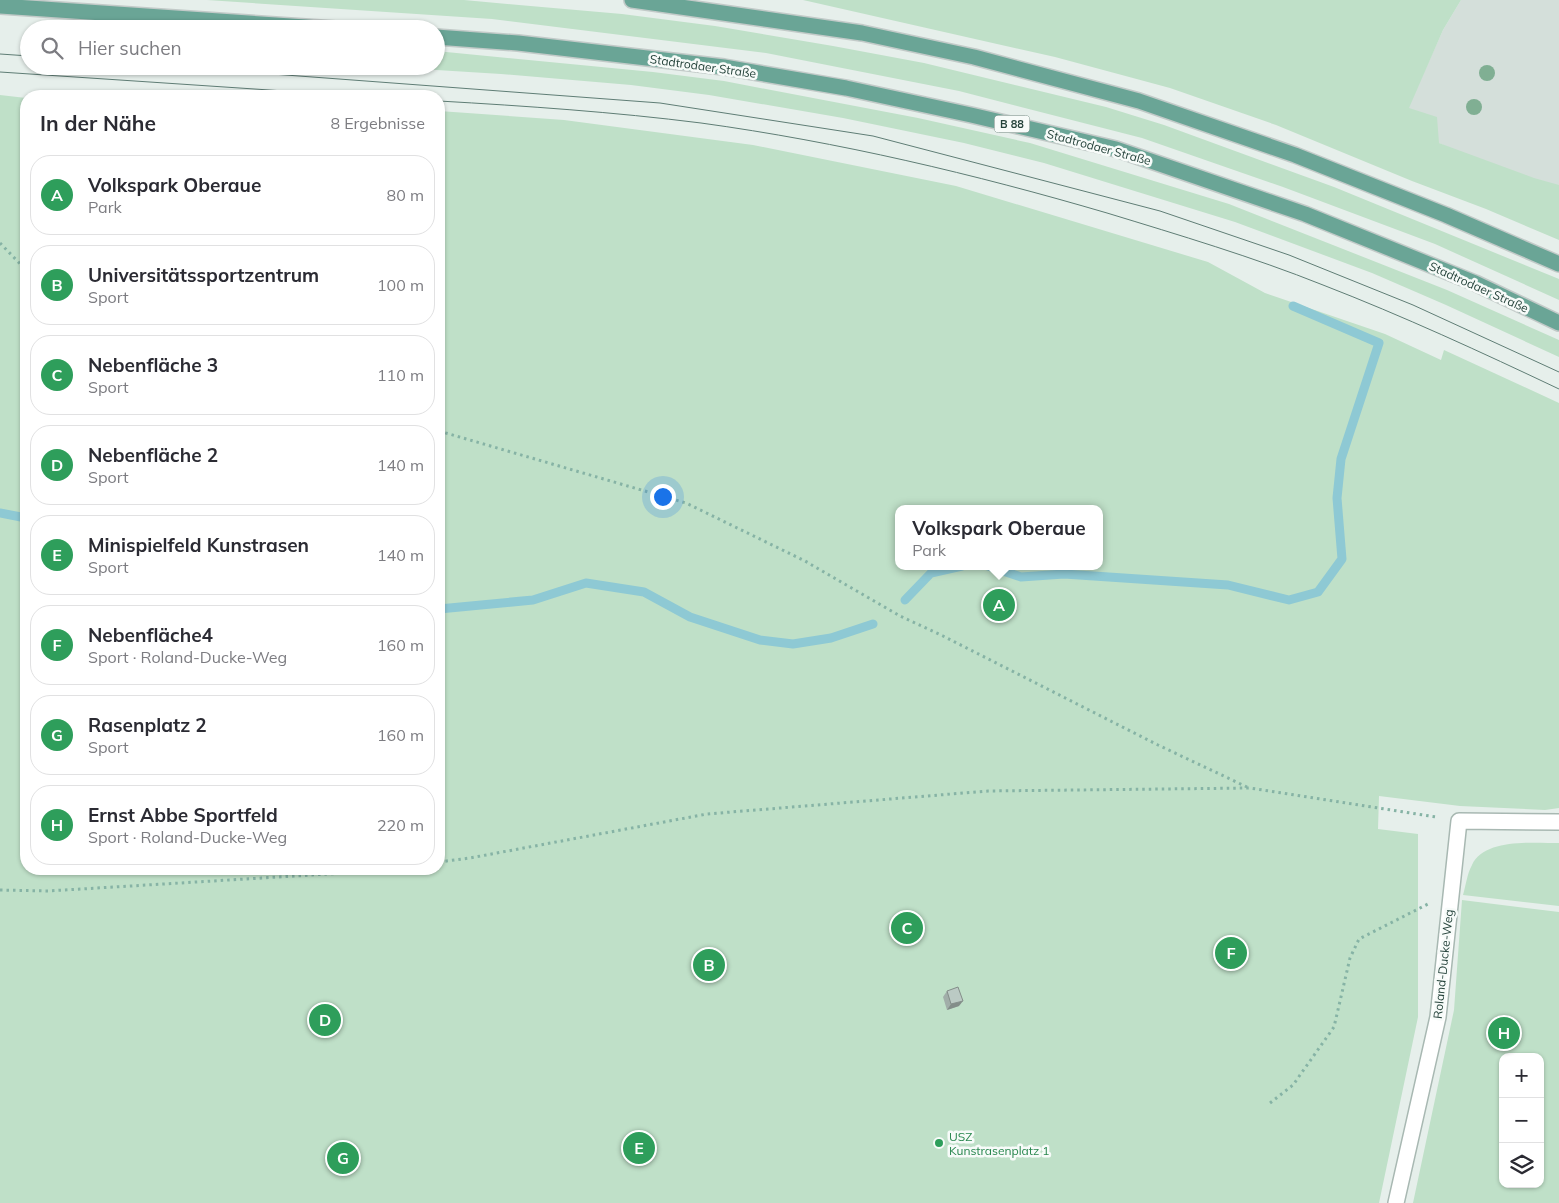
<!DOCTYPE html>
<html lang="de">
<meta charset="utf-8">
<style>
:root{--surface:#fff;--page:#f2f2f3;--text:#2b2b33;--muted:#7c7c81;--line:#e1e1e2;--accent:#855347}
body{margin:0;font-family:Mulish,sans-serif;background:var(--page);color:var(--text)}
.controls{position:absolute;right:15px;bottom:15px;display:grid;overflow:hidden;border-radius:10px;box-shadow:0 1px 4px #0004}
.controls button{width:45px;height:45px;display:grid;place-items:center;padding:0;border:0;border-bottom:1px solid var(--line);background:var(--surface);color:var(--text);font:25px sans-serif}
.you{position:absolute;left:662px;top:496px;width:18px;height:18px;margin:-12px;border:4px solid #fff;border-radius:50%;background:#1a73e8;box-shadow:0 0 0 8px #1a73e833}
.badge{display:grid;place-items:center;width:32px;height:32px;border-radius:50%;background:var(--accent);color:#fff;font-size:16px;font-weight:700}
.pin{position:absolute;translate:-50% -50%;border:2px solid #fff;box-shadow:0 1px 5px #0006}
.popup{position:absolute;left:895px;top:505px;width:208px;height:65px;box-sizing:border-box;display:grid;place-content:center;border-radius:10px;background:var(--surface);filter:drop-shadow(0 1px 4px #0005);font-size:16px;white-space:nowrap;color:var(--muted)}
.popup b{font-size:19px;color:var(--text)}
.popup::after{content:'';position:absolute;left:50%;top:100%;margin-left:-10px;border:10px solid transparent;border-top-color:var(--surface)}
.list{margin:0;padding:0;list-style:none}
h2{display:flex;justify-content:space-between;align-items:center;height:65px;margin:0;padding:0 20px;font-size:21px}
h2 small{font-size:16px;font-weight:400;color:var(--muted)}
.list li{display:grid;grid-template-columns:32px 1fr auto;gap:15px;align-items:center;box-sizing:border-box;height:80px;margin:0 10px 10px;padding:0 10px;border:1px solid var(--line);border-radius:20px}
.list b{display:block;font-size:19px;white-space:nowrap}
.list p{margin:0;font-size:16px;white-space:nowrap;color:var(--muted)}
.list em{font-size:16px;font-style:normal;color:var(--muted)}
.icon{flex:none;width:28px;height:28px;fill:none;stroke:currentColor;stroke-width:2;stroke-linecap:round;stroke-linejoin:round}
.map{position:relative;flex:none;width:1559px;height:1203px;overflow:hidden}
.search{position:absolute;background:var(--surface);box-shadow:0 1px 4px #0004;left:20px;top:20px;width:425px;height:55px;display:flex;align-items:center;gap:12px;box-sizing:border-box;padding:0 18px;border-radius:28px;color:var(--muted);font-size:19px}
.panel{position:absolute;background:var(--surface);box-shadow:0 1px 4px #0004;left:20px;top:90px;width:425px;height:785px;border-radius:20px}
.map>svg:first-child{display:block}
.built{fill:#d4dfda}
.green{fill:#bfe0c8;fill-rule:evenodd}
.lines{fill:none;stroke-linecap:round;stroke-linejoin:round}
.stream{stroke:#8ec9d4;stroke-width:9}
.minor-casing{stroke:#a8b8b2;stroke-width:18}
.major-casing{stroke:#c2cac8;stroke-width:18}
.path{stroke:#86b3a5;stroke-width:3;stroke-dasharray:2.5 4;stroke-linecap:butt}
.minor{stroke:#fff;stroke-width:15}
.major{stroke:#6aa596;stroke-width:15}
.tram{stroke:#5f7d75;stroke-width:1}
.tree{fill:#80af93}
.wall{fill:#a1aea9}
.shaded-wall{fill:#838d89}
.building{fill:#bbcac4;stroke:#838d89}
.leisure-dot{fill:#2e9e5b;stroke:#f7fbf9;stroke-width:2}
.labels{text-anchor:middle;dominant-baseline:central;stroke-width:5;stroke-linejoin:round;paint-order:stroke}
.shield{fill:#f7fbf9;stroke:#637a73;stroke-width:1}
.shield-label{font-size:11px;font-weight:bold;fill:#24423a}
.street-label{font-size:12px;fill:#24423a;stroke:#f7fbf9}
.leisure-label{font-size:12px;fill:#27864d;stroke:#f7fbf9;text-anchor:start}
</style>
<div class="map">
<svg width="1559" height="1203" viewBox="0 0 1559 1203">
<rect width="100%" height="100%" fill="#e6efeb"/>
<path class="built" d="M1461 0H1559V199L1439 143 1408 108 1443 30Z"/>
<path class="green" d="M207 0H464L519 5 622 14 715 26 833 46 924 63 1106 107 1164 125 1334 187 1559 279V300L1435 244 1283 187 1142 138 959 91 766 53 492 19Z
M803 0H1461L1443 30 1409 108 1437 117 1439 143 1534 178 1559 185V240L1486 209 1412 181 1276 125 1170 88 1055 57Z
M436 51 653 72 724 81 918 118 1030 143 1229 204 1447 290 1559 340V357L1446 305 1372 273 1235 222 1044 163 964 143 843 118 709 95 631 85 501 74 372 66H436Z
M114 91 178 96H114Z
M0 95 26 98V869H439V111L564 120 753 145 956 186 1208 262 1265 293 1385 334 1441 360 1444 350 1559 403V808L1545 810 1460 806 1379 796 1378 829 1418 834V1017L1379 1203H0ZM899 509H1099V566H899Z
M1559 843V906L1463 895C1466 885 1467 874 1472 865 1484 838 1534 843 1559 843Z
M1462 900 1559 912V1203H1413L1454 1010ZM1503 1057H1540V1184H1503Z"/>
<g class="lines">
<path class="stream" d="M0 513 26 518
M988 566 1021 577 1064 574 1228 585 1289 600 1318 592 1342 559 1337 498 1341 459 1379 343 1293 306
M905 600 931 573 962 566
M439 609 533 600 586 583 644 592 690 617 760 640 793 644 831 638 873 624"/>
<defs>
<path id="minor" d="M1396 1203 1438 1017 1459 821 1559 822"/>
<path id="major" d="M632 0 862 33 974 57 1139 101 1295 155 1446 215 1559 264
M0 6 335 29
M436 37 518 43 724 67 846 88 971 115 1116 149 1305 214 1475 283 1559 323"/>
</defs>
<use href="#minor" class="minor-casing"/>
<use href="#major" class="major-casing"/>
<path class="path" d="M0 243 26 270
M439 431 686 503 805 561 900 616 943 636 1158 745 1247 787
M439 862 470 858 707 814 988 791 1250 788 1436 817
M0 890 48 891 361 872 388 869
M1270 1103 1293 1085 1334 1027 1350 958 1359 939 1428 904"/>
<use href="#minor" class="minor"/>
<use href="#major" class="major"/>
<path class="tram" d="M0 54 29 56
M165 66 660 103 873 136 1160 211 1289 255 1413 305 1559 372
M0 72 359 96
M439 101C526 106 614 112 701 123 839 142 974 174 1107 213 1179 235 1253 257 1323 285 1403 316 1481 352 1559 389"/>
</g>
<g class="tree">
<circle cx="1487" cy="73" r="8"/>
<circle cx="1474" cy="107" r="8"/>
</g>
<path class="wall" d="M947 991 959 1006 947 1010 943 997Z"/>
<path class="shaded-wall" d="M963 1001 959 1006 947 1010 951 1004Z"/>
<path class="building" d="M958 987 963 1001 951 1004 947 991Z"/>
<circle class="leisure-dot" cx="939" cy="1143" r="5"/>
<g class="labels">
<rect class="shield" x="994.5" y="115.5" width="35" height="17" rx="4"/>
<g class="shield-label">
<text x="1012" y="124">B 88</text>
</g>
<g class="street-label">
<text transform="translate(703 66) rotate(8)">Stadtrodaer Straße</text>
<text transform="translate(1099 147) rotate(15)">Stadtrodaer Straße</text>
<text transform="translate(1479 287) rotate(24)">Stadtrodaer Straße</text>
<text transform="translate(1443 964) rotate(-84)">Roland-Ducke-Weg</text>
</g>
<g class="leisure-label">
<text x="949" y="1136">USZ<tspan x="949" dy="14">Kunstrasenplatz 1</tspan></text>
</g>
</g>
</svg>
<div class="controls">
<button>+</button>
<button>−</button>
<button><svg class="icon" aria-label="layers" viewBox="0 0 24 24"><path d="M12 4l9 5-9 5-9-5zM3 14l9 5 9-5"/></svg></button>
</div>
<div class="you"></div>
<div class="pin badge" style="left:999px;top:605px;background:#2e9e5b">A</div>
<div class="popup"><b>Volkspark Oberaue</b>Park</div>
<div class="pin badge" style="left:709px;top:965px;background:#2e9e5b">B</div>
<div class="pin badge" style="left:907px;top:928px;background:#2e9e5b">C</div>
<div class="pin badge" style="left:325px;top:1020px;background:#2e9e5b">D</div>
<div class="pin badge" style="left:639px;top:1148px;background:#2e9e5b">E</div>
<div class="pin badge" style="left:1231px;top:953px;background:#2e9e5b">F</div>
<div class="pin badge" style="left:343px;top:1158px;background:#2e9e5b">G</div>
<div class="pin badge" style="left:1504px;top:1033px;background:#2e9e5b">H</div>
<div class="search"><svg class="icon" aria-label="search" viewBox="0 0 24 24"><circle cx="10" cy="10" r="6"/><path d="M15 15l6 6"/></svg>Hier suchen</div>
<section class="panel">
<h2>In der Nähe<small>8 Ergebnisse</small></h2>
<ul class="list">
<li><span class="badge" style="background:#2e9e5b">A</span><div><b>Volkspark Oberaue</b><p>Park</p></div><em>80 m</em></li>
<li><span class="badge" style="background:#2e9e5b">B</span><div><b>Universitätssportzentrum</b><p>Sport</p></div><em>100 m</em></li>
<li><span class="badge" style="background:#2e9e5b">C</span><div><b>Nebenfläche 3</b><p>Sport</p></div><em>110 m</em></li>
<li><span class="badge" style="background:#2e9e5b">D</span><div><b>Nebenfläche 2</b><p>Sport</p></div><em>140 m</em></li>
<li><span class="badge" style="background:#2e9e5b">E</span><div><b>Minispielfeld Kunstrasen</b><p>Sport</p></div><em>140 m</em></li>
<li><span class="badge" style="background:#2e9e5b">F</span><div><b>Nebenfläche4</b><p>Sport · Roland-Ducke-Weg</p></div><em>160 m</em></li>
<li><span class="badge" style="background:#2e9e5b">G</span><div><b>Rasenplatz 2</b><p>Sport</p></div><em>160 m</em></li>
<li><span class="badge" style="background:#2e9e5b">H</span><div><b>Ernst Abbe Sportfeld</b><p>Sport · Roland-Ducke-Weg</p></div><em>220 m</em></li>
</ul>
</section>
</div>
